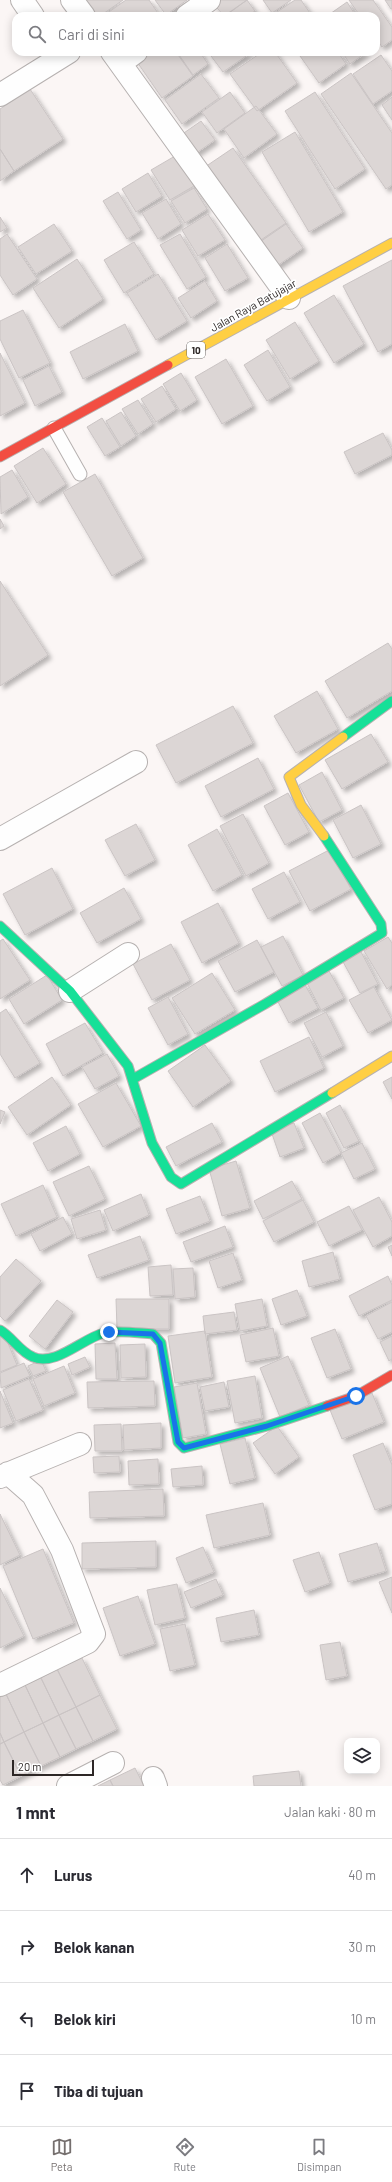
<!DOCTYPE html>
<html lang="id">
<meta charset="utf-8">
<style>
:root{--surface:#fff;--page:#f7f7f7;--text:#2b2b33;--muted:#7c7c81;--line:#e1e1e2;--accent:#756f6e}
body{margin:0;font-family:Barlow,sans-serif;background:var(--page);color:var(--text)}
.controls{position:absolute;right:12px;bottom:12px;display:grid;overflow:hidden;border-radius:8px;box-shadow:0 2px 10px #0003}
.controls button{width:36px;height:36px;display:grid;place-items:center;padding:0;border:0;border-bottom:1px solid var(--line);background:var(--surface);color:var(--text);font:20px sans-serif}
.scale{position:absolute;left:12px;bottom:10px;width:82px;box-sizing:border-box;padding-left:4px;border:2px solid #2d2726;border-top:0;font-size:11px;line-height:14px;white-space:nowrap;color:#2d2726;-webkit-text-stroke:3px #fff;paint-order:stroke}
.stop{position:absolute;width:12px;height:12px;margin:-9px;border:3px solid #1a73e8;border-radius:50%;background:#fff}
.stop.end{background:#1a73e8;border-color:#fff;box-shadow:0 1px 4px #0008}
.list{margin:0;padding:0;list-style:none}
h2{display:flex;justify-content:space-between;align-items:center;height:52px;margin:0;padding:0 16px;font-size:17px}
h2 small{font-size:13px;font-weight:400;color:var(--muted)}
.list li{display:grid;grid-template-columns:26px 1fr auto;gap:12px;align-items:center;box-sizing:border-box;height:72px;padding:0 16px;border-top:1px solid var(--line)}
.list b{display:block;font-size:15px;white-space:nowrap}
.list em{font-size:13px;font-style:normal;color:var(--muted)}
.icon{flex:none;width:22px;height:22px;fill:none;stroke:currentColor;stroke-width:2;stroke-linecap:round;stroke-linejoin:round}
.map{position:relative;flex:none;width:392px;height:1786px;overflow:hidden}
.search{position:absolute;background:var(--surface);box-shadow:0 2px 10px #0003;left:12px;right:12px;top:12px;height:44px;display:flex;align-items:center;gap:10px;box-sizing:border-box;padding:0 14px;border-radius:12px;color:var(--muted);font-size:15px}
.sheet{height:340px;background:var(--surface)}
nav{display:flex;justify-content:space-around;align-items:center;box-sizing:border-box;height:56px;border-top:1px solid var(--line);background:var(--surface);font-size:11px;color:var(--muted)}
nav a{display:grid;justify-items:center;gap:2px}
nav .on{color:var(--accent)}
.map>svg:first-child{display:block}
.building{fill:#dcd6d5;stroke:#cac4c4;filter:url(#shadow)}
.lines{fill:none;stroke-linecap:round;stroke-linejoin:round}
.lane-casing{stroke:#b6b1b0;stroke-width:15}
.street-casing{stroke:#b6b1b0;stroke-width:24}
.fast-casing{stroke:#b6b1b0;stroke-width:11}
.slow-casing{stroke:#b6b1b0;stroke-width:11}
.jam-casing{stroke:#b6b1b0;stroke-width:11}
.lane{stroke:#fefefe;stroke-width:13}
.street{stroke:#fefefe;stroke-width:22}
.fast{stroke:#16e098;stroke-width:9}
.slow{stroke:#ffcf43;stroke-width:9}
.jam{stroke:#f24e42;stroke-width:9}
.route{stroke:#1a73e8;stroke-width:5}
.labels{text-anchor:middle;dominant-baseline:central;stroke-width:3.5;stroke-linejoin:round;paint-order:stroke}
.shield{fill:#fff;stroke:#6c6867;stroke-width:1}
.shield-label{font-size:10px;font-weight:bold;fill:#2d2726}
.street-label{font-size:11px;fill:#2d2726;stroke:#fff}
</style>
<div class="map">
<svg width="392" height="1786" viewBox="0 0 392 1786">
<defs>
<filter id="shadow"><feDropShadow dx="3.5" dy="3.5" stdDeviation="2" flood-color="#0004"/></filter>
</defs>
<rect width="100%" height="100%" fill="#fbf6f5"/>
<path class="building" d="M81 0H123L100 16H92Z
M126 0H149L160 16H103Z
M155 0H187L166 15Z
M213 0H247L224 16 211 1Z
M247 0 255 11 248 16H225Z
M263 0H291L272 13Z
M295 0H301L312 16H276L274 14Z
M349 0H373L392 27V40L382 47 376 38V16H360Z
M385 0H392V9H391Z
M347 2 356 16H327Z
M145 52H176L193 76 162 98 135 59Z
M177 52H200L208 64 193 75Z
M208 52H252L223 72Z
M262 52H275L297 83 257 111 230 74Z
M306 52H338L346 64 319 83 300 56Z
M342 52H367L350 64Z
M381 55 392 71V91L373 104 353 74Z
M351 73 392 133V185L386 189 321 94Z
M201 74 219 98 182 124 165 100Z
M30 89 63 139 14 171 0 149V109Z
M230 92 245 113 217 133 202 112Z
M315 92 365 169 335 189 285 111Z
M392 97V120L382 105Z
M256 106 277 134 244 158 224 129Z
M201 121 215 140 195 154 181 135Z
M295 132 343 212 309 232 262 152Z
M233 148 286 223 255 244 202 169Z
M0 149 14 171 0 181Z
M175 156 194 186 170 200 151 170Z
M148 173 162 196 136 212 122 189Z
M194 188 207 209 185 223 171 201Z
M118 192 141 230 127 239 103 201Z
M166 199 181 224 158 239 142 213Z
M208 214 225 240 198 256 182 230Z
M0 217 7 228 0 232Z
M54 224 72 251 36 274 18 247Z
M286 224 303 248 274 268 257 244Z
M7 234 37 279 13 295 0 275V239Z
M180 234 206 277 187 289 160 245Z
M134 242 154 274 124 293 104 260Z
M227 244 248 278 225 291 205 258Z
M77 259 103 299 59 328 33 288Z
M392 260V344L378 352 343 286Z
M158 274 187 321 156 340 127 293Z
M205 281 217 301 191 318 178 298Z
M334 295 364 344 334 363 304 313Z
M23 310 50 363 19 378 0 339V321Z
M295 322 319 361 290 379 266 340Z
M125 324 138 351 83 379 70 352Z
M268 350 290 387 267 401 244 365Z
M0 353 25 403 0 416Z
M226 359 253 406 222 424 195 377Z
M49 366 62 392 35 406 23 380Z
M181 373 197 400 180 411 163 384Z
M162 386 176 409 156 422 141 399Z
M138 400 153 424 138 434 122 409Z
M121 412 136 436 121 446 106 421Z
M102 418 120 447 105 456 87 427Z
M383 433 392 450V455L355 474 344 452Z
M43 448 66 484 37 503 14 466Z
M12 470 28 497 1 514 0 477Z
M95 474 143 558 112 576 63 492Z
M0 519 4 526 0 529Z
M0 581 48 655 0 686Z
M388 643 392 649V691L347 718 325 681Z
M317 691 338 729 296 753 274 716Z
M233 706 253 743 176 783 156 745Z
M371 734 388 762 342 789 325 760Z
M258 758 274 789 221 817 205 786Z
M322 772 342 810 319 822 299 785Z
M288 793 309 832 285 845 264 806Z
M361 805 381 844 353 858 333 820Z
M243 814 269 863 246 876 220 826Z
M136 824 155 860 125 876 105 840Z
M217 829 242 875 213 891 188 845Z
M329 850 351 889 310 911 289 871Z
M52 868 73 909 25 935 3 894Z
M284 872 300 902 268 919 252 889Z
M124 888 141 919 97 943 80 913Z
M218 903 239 943 202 963 181 922Z
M283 936 303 975 282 986 261 947Z
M388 937 392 943V985L387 989 364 951Z
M3 939 30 980 0 999V941Z
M257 940 274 972 235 992 218 961Z
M171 944 190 980 152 1000 133 964Z
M360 950 378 984 360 993 342 960Z
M329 971 344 998 321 1010 307 983Z
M212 973 235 1010 195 1034 172 998Z
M47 975 62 1000 24 1024 9 999Z
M304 983 318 1008 289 1023 276 998Z
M374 987 392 1020 368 1033 349 1000Z
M168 997 188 1034 168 1045 148 1008Z
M6 1009 40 1063 15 1078 0 1054V1013Z
M326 1012 343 1046 322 1057 304 1023Z
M85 1023 103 1053 63 1076 46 1044Z
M309 1037 324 1068 275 1092 260 1061Z
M205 1045 231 1081 193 1107 168 1071Z
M107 1054 119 1076 95 1089 82 1067Z
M52 1077 71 1105 27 1135 8 1107Z
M392 1077V1099L383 1082Z
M116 1083 141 1126 103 1147 78 1104Z
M340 1105 359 1141 344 1148 326 1113Z
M0 1110 5 1112 0 1124Z
M320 1113 341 1153 323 1163 302 1123Z
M212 1123 222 1142 176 1166 166 1147Z
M294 1123 304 1148 280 1157 271 1131Z
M66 1126 80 1154 48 1171 33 1143Z
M362 1143 375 1169 354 1179 341 1153Z
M236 1161 250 1208 222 1216 209 1169Z
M89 1166 105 1199 69 1216 53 1182Z
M292 1181 302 1199 263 1219 254 1201Z
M43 1185 57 1217 16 1236 1 1204Z
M141 1194 149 1215 113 1231 104 1210Z
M200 1196 210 1221 176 1234 166 1209Z
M379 1197 392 1222V1236L373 1247 353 1210Z
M303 1200 314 1222 274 1242 263 1221Z
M349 1206 362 1230 329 1246 317 1222Z
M100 1210 106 1230 77 1239 71 1219Z
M63 1217 72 1234 40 1251 31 1234Z
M225 1226 233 1247 191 1262 183 1242Z
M140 1236 149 1260 97 1278 88 1255Z
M392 1245V1256L388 1247Z
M333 1252 340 1279 309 1287 302 1261Z
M233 1253 242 1280 218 1288 209 1261Z
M16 1259 41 1281 5 1321 0 1316V1277Z
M171 1265 173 1295 150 1296 148 1267Z
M193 1268 195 1297 175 1299 173 1269Z
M388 1276 392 1285V1300L359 1316 349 1296Z
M297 1290 307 1316 281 1325 272 1299Z
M116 1299H169V1329H117Z
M262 1299 267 1326 240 1331 235 1304Z
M57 1300 73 1312 45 1349 29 1336Z
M392 1302V1332L378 1339 366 1316Z
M234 1312 237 1330 205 1334 203 1316Z
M273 1328 279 1356 246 1362 240 1335Z
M335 1329 351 1369 327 1378 311 1338Z
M3 1331 17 1365 0 1372V1333Z
M205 1331 212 1377 175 1383 168 1336Z
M392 1336V1359L389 1361 380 1342Z
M115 1343 117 1379H96L95 1344Z
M145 1344 146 1377 121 1378 120 1345Z
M288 1356 309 1405 280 1417 260 1368Z
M85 1357 90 1367 72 1375 68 1364Z
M41 1360 46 1371 33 1376 28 1366Z
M24 1363 30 1376 1 1388 0 1373Z
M64 1366 75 1393 44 1406 33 1379Z
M255 1376 262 1418 235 1423 227 1381Z
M29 1379 43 1410 16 1421 3 1390Z
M154 1381 155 1406 88 1408 87 1382Z
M224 1382 229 1407 205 1411 200 1387Z
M197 1383 206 1434 183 1438 174 1387Z
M0 1391 13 1423 0 1428Z
M372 1393 384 1422 342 1439 330 1410Z
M161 1423V1448L124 1450 123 1425Z
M121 1424 122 1451H95L94 1425Z
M277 1426 299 1457 275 1474 253 1443Z
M245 1438 255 1478 230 1484 220 1444Z
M383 1443 392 1465V1504L375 1510 353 1455Z
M119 1456 120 1472 94 1473 93 1457Z
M158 1459 159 1484 129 1485 128 1461Z
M202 1466 203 1485 173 1487 171 1469Z
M163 1489 164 1516 90 1518 89 1492Z
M263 1503 270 1535 214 1548 206 1515Z
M0 1514 20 1555 0 1565Z
M156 1541V1567L82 1569V1543Z
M377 1543 386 1571 348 1582 339 1554Z
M203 1547 214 1572 186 1583 176 1558Z
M43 1549 74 1623 33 1639 3 1566Z
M319 1552 330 1583 305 1592 293 1560Z
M392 1577V1613L379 1582Z
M216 1579 223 1595 191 1608 184 1592Z
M177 1584 185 1618 155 1625 147 1590Z
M0 1588 24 1636 0 1648Z
M138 1596 155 1644 120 1656 103 1608Z
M254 1610 259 1635 221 1642 216 1618Z
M185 1624 195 1665 170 1671 160 1629Z
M340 1642 347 1676 326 1680 320 1645Z
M82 1658 100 1695 76 1707 57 1669Z
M57 1669 76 1707 59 1715 41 1678Z
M41 1678 59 1715 43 1723 25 1685Z
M25 1685 43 1723 24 1732 6 1694Z
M6 1694 24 1732 4 1742 0 1733V1697Z
M100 1695 117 1729 93 1741 76 1707Z
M76 1707 93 1741 76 1749 59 1715Z
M59 1715 76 1749 60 1757 43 1723Z
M43 1723 60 1757 41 1766 24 1732Z
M24 1732 41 1766 21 1776 4 1742Z
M0 1733 4 1742 0 1744Z
M4 1742 21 1776 3 1785 0 1780V1744Z
M135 1768 144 1786H113L110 1780Z
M299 1771 301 1786H254L253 1776Z
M110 1780 113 1786H98Z"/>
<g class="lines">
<defs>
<path id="lane" d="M54 428 80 474"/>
<path id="street" d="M22 0 33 16
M72 0 84 16
M187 16 209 0
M112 52 289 298
M121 63 136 52
M0 95 69 52
M0 839 136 762
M70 991 128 954
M0 1477 80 1444
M0 1685 88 1642 94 1634 62 1550 33 1495 8 1473
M153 1778 156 1786
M68 1786 113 1763"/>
<path id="fast" d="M343 737 392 701
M0 926 70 991 128 1066 152 1143 171 1177 181 1184 332 1093
M133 1079 265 1004 382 933 381 924 324 836
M0 1330C12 1337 20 1352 33 1357 55 1367 83 1338 104 1333 120 1330 137 1333 153 1334L161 1343 178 1442 184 1448 267 1426 327 1406"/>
<path id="slow" d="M168 365 392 243
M324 836 301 805 289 777 343 737
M332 1093 392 1056"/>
<path id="jam" d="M0 457 168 365
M327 1406 356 1396 392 1375"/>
</defs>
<use href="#lane" class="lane-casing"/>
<use href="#street" class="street-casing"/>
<use href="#fast" class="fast-casing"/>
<use href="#slow" class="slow-casing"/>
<use href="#jam" class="jam-casing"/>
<use href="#lane" class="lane"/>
<use href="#street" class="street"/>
<use href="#fast" class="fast"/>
<use href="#slow" class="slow"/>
<use href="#jam" class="jam"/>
</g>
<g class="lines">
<path class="route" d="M109 1332 153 1334 160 1343 178 1442 184 1448 267 1426 356 1396"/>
</g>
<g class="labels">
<rect class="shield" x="187" y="342" width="18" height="16" rx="3"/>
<g class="shield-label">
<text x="196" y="350">10</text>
</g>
<g class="street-label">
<text transform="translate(253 305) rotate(-29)">Jalan Raya Batujajar</text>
</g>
</g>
</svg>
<div class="controls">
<button><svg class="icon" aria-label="layers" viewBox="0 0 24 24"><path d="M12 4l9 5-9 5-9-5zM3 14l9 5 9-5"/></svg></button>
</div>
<div class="scale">20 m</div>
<div class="stop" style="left:356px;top:1396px"></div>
<div class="stop end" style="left:109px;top:1332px"></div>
<div class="search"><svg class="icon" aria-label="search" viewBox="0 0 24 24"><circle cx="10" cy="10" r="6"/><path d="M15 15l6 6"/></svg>Cari di sini</div>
</div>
<section class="sheet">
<h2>1 mnt<small>Jalan kaki · 80 m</small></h2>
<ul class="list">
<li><svg class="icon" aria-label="ahead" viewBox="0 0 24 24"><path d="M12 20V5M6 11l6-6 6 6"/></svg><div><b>Lurus</b></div><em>40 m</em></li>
<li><svg class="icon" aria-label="right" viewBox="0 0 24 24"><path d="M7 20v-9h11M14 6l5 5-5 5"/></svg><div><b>Belok kanan</b></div><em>30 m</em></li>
<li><svg class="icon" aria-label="left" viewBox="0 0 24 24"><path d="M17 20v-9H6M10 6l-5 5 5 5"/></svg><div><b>Belok kiri</b></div><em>10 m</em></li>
<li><svg class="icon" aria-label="arrive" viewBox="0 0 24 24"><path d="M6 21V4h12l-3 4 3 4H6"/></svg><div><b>Tiba di tujuan</b></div></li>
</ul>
</section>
<nav>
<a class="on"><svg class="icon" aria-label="map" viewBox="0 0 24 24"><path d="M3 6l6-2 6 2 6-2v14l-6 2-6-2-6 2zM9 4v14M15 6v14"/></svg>Peta</a>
<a><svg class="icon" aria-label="directions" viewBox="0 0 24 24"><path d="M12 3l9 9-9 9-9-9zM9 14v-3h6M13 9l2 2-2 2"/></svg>Rute</a>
<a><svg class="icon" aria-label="saved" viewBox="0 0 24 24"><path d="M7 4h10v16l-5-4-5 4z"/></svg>Disimpan</a>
</nav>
